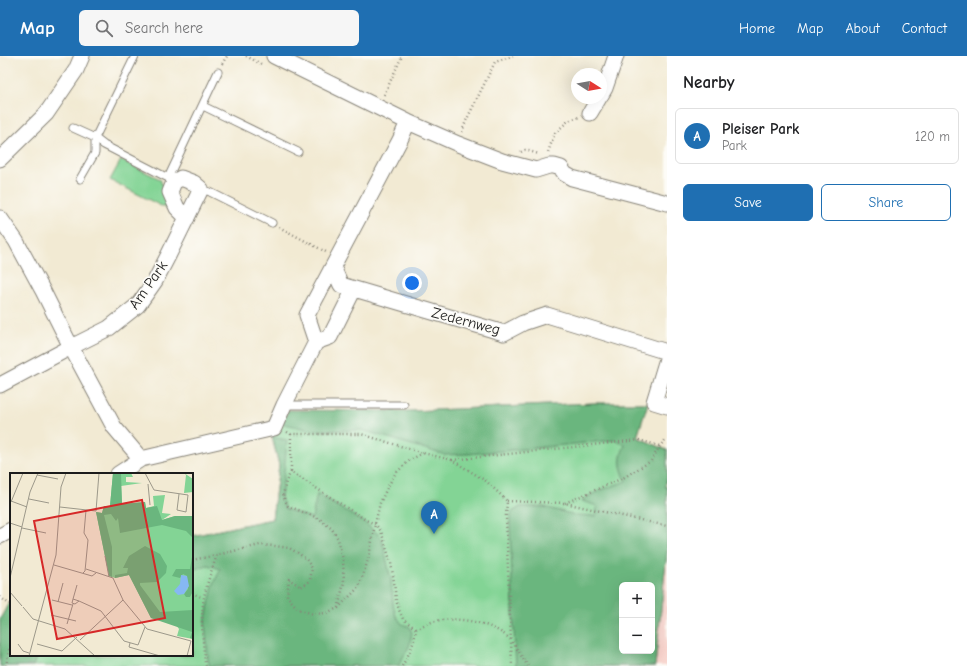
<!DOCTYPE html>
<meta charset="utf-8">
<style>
:root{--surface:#fff;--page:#f6f6f6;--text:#202124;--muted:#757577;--line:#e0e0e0;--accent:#1f6fb2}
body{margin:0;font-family:"Comic Neue",sans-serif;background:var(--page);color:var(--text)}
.controls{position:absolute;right:12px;bottom:12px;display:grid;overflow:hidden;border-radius:6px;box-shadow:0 4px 16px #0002}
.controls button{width:36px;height:36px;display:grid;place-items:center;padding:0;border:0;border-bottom:1px solid var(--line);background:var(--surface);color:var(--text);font:20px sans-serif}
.compass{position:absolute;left:571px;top:12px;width:36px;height:36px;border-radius:50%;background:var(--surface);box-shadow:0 4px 16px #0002;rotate:101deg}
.you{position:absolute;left:412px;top:227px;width:14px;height:14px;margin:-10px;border:3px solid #fff;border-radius:50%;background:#1a73e8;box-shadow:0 0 0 6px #1a73e833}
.badge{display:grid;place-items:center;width:26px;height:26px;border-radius:50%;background:var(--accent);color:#fff;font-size:13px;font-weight:700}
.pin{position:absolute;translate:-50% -33px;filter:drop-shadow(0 1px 2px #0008)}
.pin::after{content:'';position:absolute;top:21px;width:14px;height:12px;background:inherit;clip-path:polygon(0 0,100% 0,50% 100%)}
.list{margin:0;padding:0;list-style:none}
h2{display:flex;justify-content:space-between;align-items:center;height:52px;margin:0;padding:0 16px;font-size:17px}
h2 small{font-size:13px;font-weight:400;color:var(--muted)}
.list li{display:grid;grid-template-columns:26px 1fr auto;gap:12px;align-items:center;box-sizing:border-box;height:56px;margin:0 8px 8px;padding:0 8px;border:1px solid var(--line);border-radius:6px}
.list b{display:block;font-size:15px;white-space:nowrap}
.list p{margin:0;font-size:13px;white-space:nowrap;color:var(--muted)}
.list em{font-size:13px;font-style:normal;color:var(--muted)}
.actions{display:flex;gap:8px;padding:12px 16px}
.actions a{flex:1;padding:9px 0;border:1px solid var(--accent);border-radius:6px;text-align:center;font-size:14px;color:var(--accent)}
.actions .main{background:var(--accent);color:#fff}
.icon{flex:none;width:22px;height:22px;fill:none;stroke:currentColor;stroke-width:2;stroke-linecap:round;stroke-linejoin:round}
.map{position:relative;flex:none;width:667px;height:610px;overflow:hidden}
header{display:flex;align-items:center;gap:24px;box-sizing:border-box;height:56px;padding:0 20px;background:var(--accent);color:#fff}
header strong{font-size:19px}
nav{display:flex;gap:22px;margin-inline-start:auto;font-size:14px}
.search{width:280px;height:36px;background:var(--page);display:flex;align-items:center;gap:10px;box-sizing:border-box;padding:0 14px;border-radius:6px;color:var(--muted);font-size:15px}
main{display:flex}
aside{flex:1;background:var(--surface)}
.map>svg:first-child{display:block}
.built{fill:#f7d0c9}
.green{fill:#83d495;stroke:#507858;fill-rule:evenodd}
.forest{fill:#6ab67e;stroke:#43694d;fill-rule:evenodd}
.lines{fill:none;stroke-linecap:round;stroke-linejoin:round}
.service-casing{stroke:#878378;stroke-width:9}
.minor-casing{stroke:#878378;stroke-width:17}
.path{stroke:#878378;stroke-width:2.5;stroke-dasharray:1 3;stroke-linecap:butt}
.service{stroke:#fff;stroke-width:7}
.minor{stroke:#fff;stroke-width:15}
.labels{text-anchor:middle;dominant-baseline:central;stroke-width:3;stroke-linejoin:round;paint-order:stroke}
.street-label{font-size:15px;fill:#1c1c1c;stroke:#fdfcf7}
.inset-road{fill:none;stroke:#9c988a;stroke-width:1}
.view{fill:#d62828;fill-opacity:0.15;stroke:#d62828;stroke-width:2}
.inset-edge{fill:none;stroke:#1c1c1c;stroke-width:2}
</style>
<header>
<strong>Map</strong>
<div class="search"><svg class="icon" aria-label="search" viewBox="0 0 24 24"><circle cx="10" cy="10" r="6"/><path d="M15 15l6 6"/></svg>Search here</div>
<nav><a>Home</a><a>Map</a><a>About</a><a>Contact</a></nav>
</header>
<main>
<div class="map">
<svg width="667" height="610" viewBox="0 0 667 610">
<rect width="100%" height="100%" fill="#fdfcf7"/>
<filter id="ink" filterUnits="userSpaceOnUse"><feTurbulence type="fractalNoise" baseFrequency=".025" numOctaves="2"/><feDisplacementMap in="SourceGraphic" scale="8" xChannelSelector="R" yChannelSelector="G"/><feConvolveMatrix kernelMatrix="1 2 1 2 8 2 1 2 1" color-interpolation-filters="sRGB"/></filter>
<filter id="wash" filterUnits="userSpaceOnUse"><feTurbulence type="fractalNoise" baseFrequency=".012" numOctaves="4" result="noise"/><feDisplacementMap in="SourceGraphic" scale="16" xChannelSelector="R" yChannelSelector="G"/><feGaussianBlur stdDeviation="0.9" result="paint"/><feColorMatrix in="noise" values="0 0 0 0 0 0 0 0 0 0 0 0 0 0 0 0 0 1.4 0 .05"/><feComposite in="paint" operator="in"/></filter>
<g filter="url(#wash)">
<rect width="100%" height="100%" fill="#f2ead3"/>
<path class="built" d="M667 495V610H655Z"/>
<path class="green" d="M121 104 160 123 173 156 110 124Z
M595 347H648L637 381 667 394V420L665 431H667V495L655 610H0V563L11 544V599H192V480L272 463 279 409 272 381 281 367 411 355ZM622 529H652V595H622Z"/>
<path class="forest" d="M595 347H648L637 381 667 394V420L665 431H667V495L655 610H516L513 556 510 465 512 456 520 451H544L575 459 596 460 597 450 582 445C592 436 613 430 626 425 620 410 618 404 625 389L615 384 535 392 468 398 445 399 362 374 314 375 281 367 288 354 411 355ZM622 529H652V595H622Z
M272 381 287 384 284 417 281 442 285 453 312 462 317 438 365 467 379 479 382 484 386 501 391 524 393 548 396 560 402 568 410 571 412 577 409 591 398 610H210L208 604 205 566 213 530 220 513 208 509 192 514V480L272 463 279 409Z
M11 544V599H37L33 610H0V563L7 550Z"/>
</g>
<g filter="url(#ink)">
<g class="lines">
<defs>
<path id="service" d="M203 50 298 96
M73 72 95 82 104 89 172 124
M168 122 218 16
M80 123 95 97V82L135 0
M201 133 210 136 272 167
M284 349H404"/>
<path id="minor" d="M274 0 408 66 458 88 502 105 536 114 549 110H554L561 112 565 118 572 122 667 147
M601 39 605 32 616 0
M590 57 599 42
M0 103 46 58 76 14 82 0
M0 162 16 185 43 235 71 291 114 371 141 403
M333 211 341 229 504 277 523 267 547 259 667 296
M316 286 307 259 400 84 408 66
M667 303 654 346 667 350
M0 329 71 291 109 272 138 249 155 225 168 200 201 133 194 127 181 122 174 126 170 136 177 152 187 162
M118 418 141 403 274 372 284 349 316 286 330 281 354 233
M0 480 11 474"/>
</defs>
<use href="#service" class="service-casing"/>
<use href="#minor" class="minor-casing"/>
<path class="path" d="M246 0 263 9
M222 8 227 0
M384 39 402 0
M462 76 466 65 495 6 513 0
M521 96 525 94 539 98
M548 96 555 77 568 65 579 61
M279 171 326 196
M287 376 291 378H361L423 397 452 404 486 425 507 445 506 459 507 489 512 610
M291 378V416L366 464 375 468 381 475 391 507 394 526 396 544 399 554 403 563 416 573
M452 404 639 384 660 390
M291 416 286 425 283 440 288 450 311 459 321 464 332 473 338 483 343 503 344 526 338 552
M507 445 565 447 667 470
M565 447 623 422 651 405 660 390 667 382
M192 504 217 499
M192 537 203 542
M0 541 9 548H11
M6 610 9 594 11 590
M206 610 205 607C203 586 200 562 204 541 207 527 212 513 217 499L260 489 275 490 289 492 298 497 306 503 312 512 310 525 301 531 289 523 287 540 298 553 313 558 326 557 338 552 359 531 369 501 375 468 380 447 387 432 395 418 410 404 423 397
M402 610C410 596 414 589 416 573 422 570 429 566 436 565 459 560 494 567 511 584 517 592 522 602 528 610"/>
<use href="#service" class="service"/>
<use href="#minor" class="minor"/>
</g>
</g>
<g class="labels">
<g class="street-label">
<text transform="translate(148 229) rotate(-55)">Am Park</text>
<text transform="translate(466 265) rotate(15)">Zedernweg</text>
</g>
</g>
<g transform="translate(10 417)">
<rect width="183" height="183" fill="#f2ead3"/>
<path d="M103 0H121L123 4H116V9L132 10 111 13 112 31 135 29 136 35 144 33 143 23 155 22 152 40 161 41 152 47 165 43H183V166L167 163 169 156 166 152 141 145 119 102 105 105 99 103 86 39 92 40 94 33H100ZM174 0 183 6V19L174 20 176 2Z" fill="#83d495"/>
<path d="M103 0H111L112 31 135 29 136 35 147 33 152 47 165 43H183V65L176 58 152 52 110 60 108 45 106 48 101 41 94 42 102 74V104L99 103 86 39 92 40 94 33H100ZM135 73 150 81 157 93 156 100 147 109 130 110V112L150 139 183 137V166L180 165 182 159 141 145 119 102 105 105V102L117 100 118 95H113L119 83ZM183 78V118L180 124H176L174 121 178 116 177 103 173 101 170 105 162 103 166 96H180Z" fill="#6ab67e"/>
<path d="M171 102 177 103 179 113 174 121 168 122 164 118 170 111Z" fill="#86b8f3"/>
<path class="inset-road" d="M135 0 144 17 178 22 176 39 167 37 169 21M27 2 48 6M138 11 140 32M19 26 39 30M1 28 17 34M1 29 13 0M50 34 86 38 89 0M0 50 12 54M12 55 36 60M95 83 99 104M44 92 82 103 86 100M76 96 103 105 113 127 137 156 181 168 177 183M73 100 75 98 78 67 74 60 76 37M0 105 20 19 28 0M0 119 12 133M63 126 67 112M42 127 62 132M69 128 65 131 62 130 63 126 69 128 91 138 114 168 128 172 135 154M48 129 53 110M13 134 23 146 55 156 85 183M41 142 66 148M57 151 63 131M70 167 113 127M120 170 119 174 150 183M8 171 13 178 19 180M27 171 52 178 67 164M19 183 46 82 51 14 56 0"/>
<path class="view" d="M132 27 155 145 47 166 24 48Z"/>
<rect width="183" height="183" class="inset-edge"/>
</g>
</svg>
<div class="controls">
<button>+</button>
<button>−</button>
</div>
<svg class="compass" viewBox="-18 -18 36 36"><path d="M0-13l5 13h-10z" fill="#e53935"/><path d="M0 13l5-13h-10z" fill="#757577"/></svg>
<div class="you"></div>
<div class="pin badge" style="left:434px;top:478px">A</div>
</div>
<aside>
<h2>Nearby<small></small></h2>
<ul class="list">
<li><span class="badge">A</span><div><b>Pleiser Park</b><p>Park</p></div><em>120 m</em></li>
</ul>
<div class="actions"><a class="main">Save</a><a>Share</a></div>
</aside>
</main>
